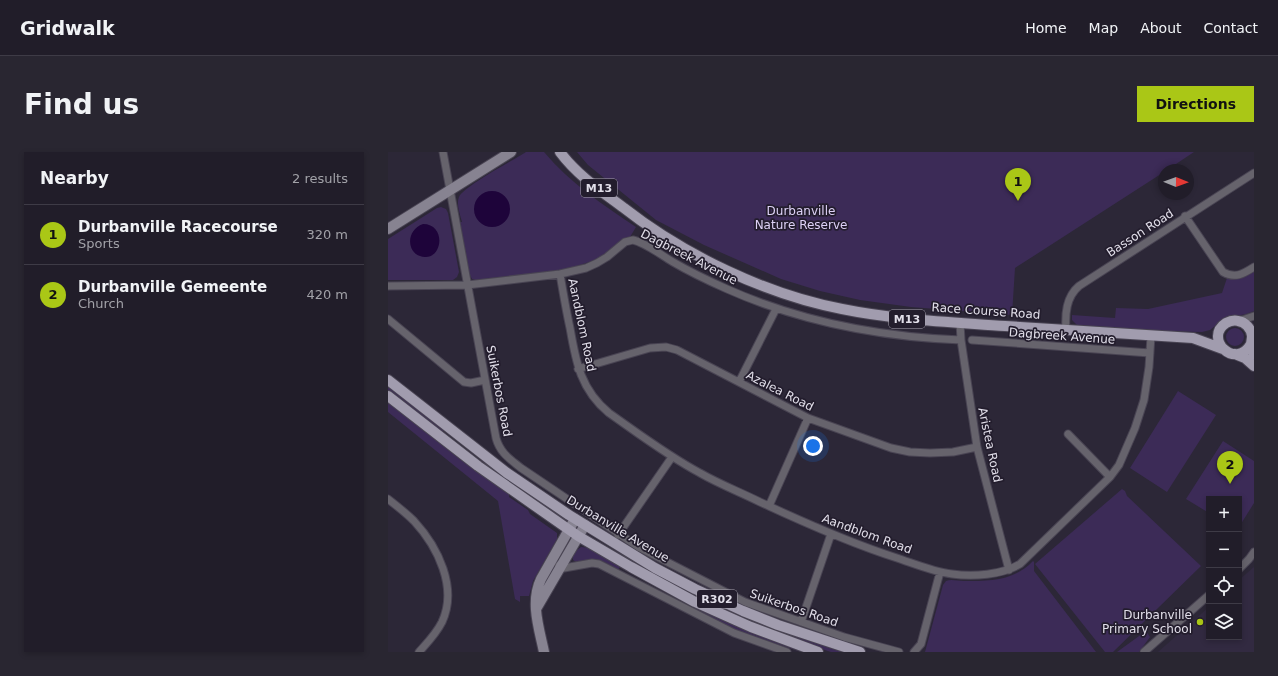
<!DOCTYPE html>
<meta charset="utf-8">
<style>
:root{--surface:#211d29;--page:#292631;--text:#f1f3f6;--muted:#a2a2a8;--line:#3e3b46;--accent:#aac716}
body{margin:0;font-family:"DejaVu Sans",sans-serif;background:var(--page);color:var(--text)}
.controls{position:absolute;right:12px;bottom:12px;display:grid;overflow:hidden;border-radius:0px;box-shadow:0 2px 6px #0003}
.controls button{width:36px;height:36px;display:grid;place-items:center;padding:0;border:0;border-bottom:1px solid var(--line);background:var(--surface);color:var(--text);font:20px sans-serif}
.compass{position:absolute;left:770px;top:12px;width:36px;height:36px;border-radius:50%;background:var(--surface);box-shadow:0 2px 6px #0003;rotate:91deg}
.you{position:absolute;left:425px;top:294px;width:14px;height:14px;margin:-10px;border:3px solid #fff;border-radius:50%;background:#1a73e8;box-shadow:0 0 0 6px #1a73e833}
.badge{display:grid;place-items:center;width:26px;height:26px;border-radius:50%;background:var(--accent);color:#111;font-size:13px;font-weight:700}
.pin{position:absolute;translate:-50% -33px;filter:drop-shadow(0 1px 2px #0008)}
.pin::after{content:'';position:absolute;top:21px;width:14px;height:12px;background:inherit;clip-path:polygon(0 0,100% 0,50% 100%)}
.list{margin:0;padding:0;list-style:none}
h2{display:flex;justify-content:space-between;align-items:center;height:52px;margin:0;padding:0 16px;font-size:17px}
h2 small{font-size:13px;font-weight:400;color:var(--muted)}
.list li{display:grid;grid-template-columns:26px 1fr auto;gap:12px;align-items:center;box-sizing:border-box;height:60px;padding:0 16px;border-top:1px solid var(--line)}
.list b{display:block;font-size:15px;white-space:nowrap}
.list p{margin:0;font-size:13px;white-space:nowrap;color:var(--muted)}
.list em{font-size:13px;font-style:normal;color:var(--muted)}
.icon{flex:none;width:22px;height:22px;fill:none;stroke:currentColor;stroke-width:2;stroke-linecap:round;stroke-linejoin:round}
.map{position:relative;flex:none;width:866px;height:500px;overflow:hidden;border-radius:0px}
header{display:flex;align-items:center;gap:24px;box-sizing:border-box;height:56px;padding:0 20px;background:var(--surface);border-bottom:1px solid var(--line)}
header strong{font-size:19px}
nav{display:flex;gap:22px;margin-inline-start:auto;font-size:14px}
.intro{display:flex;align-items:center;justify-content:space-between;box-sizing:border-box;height:96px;padding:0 24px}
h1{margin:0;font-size:28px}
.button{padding:10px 18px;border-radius:0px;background:var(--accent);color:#111;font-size:14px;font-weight:700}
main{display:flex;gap:24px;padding:0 24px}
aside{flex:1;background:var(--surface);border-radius:0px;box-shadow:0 2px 6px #0003}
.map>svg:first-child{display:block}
.built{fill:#322a41}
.green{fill:#3c2b57}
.water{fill:#1e043a}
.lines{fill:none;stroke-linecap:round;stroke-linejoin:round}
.street-casing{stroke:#494453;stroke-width:9}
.secondary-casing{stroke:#494453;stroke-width:12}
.primary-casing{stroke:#494453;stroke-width:12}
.street{stroke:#66636c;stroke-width:7}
.secondary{stroke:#878391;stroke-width:10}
.primary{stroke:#a19cae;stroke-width:10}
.poi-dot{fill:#aac716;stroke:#231d2d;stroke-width:1.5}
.labels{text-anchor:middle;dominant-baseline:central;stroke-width:3.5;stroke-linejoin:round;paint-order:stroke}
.shield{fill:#231d2d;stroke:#a8a4b1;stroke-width:1}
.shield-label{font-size:11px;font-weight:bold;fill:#e1dee9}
.park-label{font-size:12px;fill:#ded2f7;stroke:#231d2d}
.street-label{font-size:12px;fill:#e1dee9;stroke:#231d2d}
.poi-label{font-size:12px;fill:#e1dee9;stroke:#231d2d;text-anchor:end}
</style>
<header>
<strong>Gridwalk</strong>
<nav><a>Home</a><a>Map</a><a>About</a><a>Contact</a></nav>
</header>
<div class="intro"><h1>Find us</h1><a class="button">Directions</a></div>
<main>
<aside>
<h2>Nearby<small>2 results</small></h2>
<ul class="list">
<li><span class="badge">1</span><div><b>Durbanville Racecourse</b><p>Sports</p></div><em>320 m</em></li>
<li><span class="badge">2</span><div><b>Durbanville Gemeente</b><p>Church</p></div><em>420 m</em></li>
</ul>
</aside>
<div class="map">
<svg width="866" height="500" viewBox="0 0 866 500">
<rect width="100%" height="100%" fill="#2c2737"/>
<path class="built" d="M866 415V500H770L821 455V485H851V428Z"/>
<path class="green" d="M138 0H156C182 31 215 53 248 75L242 85 237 87 211 107 185 115 172 118 88 128 84 127 81 121 72 70H74C72 62 68 52 71 45 76 34 126 8 138 0Z
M189 0H806L779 18H776V20L627 116 624 163 523 155 472 148 432 139 393 127 316 93 268 68 200 13Z
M53 55 58 57 60 61 71 120 69 125 65 128H0V87L49 56Z
M866 118V159L858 162 844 165 832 170 822 178 814 180 774 179 689 173 684 168V163L727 166 728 156 760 157 834 141 839 126H853Z
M838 185a9 9 0 1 1 18 0a9 9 0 1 1-18 0Z
M0 233 56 278 53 281 0 238Z
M790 239 828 263 779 340 742 316Z
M0 249 68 304 121 342V345L140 358 142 362 169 381V387L145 429 141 444H132V450L127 447 110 349 0 260Z
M835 289 866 309V351L851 375V347H821V361L798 347Z
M734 337 737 339 739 344 813 414 725 500H717L647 412Z
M193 395C206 395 221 408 232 415L230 418C224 414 217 409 210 408 201 406 192 414 185 408V401Z
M645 409 646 410V419L708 500H537L555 433 558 429C563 427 570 429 576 429 602 429 626 429 645 409Z
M303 453 349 474 413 500 350 479 302 455Z
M338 456 402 482 455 500H443L409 489 337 459Z
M758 479 762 485 751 500H729Z"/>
<path class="water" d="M86 57a18 18 0 1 1 36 0a18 18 0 1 1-36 0Z
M35 72C58 72 55 106 37 105 18 104 17 78 35 72Z"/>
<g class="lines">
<defs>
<path id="street" d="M55 0 108 286C112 301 122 307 133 316L252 396 357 450 456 485 511 500
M797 64 835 120C847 127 855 122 866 115
M172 122C175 140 178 158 182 176 188 211 193 238 221 261 251 282 280 304 312 321 331 332 352 340 372 350 417 371 462 391 509 406 527 412 546 420 564 422 585 425 614 423 632 412L722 325 731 313 747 276 756 248 761 215 763 184
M0 134 79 133 172 122 198 116 209 111 219 105 237 90 245 88C258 91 273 103 285 110 302 120 321 129 339 137 413 170 493 185 573 188
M0 167 76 230 83 231 97 228
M851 169 866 164
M572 171 573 188 589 295 621 418
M678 178C677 162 678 145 691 134L866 21
M584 188 762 201
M190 217 262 196 278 195 289 198 420 266 503 296 522 300 542 301 565 300 589 295
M351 230 388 157
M680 282 722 325
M0 347C9 354 18 361 26 369 50 395 70 436 54 470 48 482 39 491 31 500
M381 354 420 266
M230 383 284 305
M171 413 176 416 204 411 211 412 346 481 399 500
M851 417 861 407 866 400
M413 470 443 382
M526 500 533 492 552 420
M756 500 821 443"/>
<path id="secondary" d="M0 77 123 0
M148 457 197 373
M156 500C151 476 142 450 153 427L187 367"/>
<path id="primary" d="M172 0C189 23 213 39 236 56 296 103 379 143 454 157 508 168 563 170 617 174 680 178 742 182 805 186L835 197
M863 192C847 219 815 186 838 171 842 169 846 168 850 169 857 170 863 176 864 184 864 187 863 190 863 193 864 196 865 199 866 202
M847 202 857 206 866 214
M0 228 119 321 181 363 267 416 307 437 355 459 390 473 472 500
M0 244 90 314 190 384 243 415 307 450 363 475 430 500"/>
</defs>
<use href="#street" class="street-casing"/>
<use href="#secondary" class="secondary-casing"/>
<use href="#primary" class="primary-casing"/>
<use href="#street" class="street"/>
<use href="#secondary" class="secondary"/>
<use href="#primary" class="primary"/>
</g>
<circle class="poi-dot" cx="812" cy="470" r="4"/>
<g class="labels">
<g class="shield">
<rect x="193" y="27" width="36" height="18" rx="3"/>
<rect x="501" y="158" width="36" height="18" rx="3"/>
<rect x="309" y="438" width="40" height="18" rx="3"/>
</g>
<g class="shield-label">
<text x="211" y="36">M13</text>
<text x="519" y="167">M13</text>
<text x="329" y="447">R302</text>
</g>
<g class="park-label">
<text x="413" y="59">Durbanville<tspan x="413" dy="14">Nature Reserve</tspan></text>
</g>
<g class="street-label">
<text transform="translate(752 81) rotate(-33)">Basson Road</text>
<text transform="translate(301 105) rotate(27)">Dagbreek Avenue</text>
<text transform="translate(598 159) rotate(4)">Race Course Road</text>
<text transform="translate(194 173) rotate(78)">Aandblom Road</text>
<text transform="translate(674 184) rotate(4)">Dagbreek Avenue</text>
<text transform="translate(111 239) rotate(79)">Suikerbos Road</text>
<text transform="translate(392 239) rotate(27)">Azalea Road</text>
<text transform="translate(602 293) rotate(78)">Aristea Road</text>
<text transform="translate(230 377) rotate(31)">Durbanville Avenue</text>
<text transform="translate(479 382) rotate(20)">Aandblom Road</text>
<text transform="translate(406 456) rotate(19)">Suikerbos Road</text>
</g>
<g class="poi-label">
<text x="804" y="463">Durbanville<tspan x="804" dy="14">Primary School</tspan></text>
</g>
</g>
</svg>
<div class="controls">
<button>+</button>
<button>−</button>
<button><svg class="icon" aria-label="locate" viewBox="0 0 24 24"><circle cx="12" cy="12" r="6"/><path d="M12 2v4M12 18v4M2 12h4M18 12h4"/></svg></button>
<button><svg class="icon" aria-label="layers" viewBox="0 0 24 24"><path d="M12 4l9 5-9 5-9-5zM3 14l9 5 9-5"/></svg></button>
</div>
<svg class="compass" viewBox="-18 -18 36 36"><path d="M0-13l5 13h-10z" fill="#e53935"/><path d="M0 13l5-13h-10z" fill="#a2a2a8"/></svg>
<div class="you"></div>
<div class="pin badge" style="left:630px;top:49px">1</div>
<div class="pin badge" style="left:842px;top:332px">2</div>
</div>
</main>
